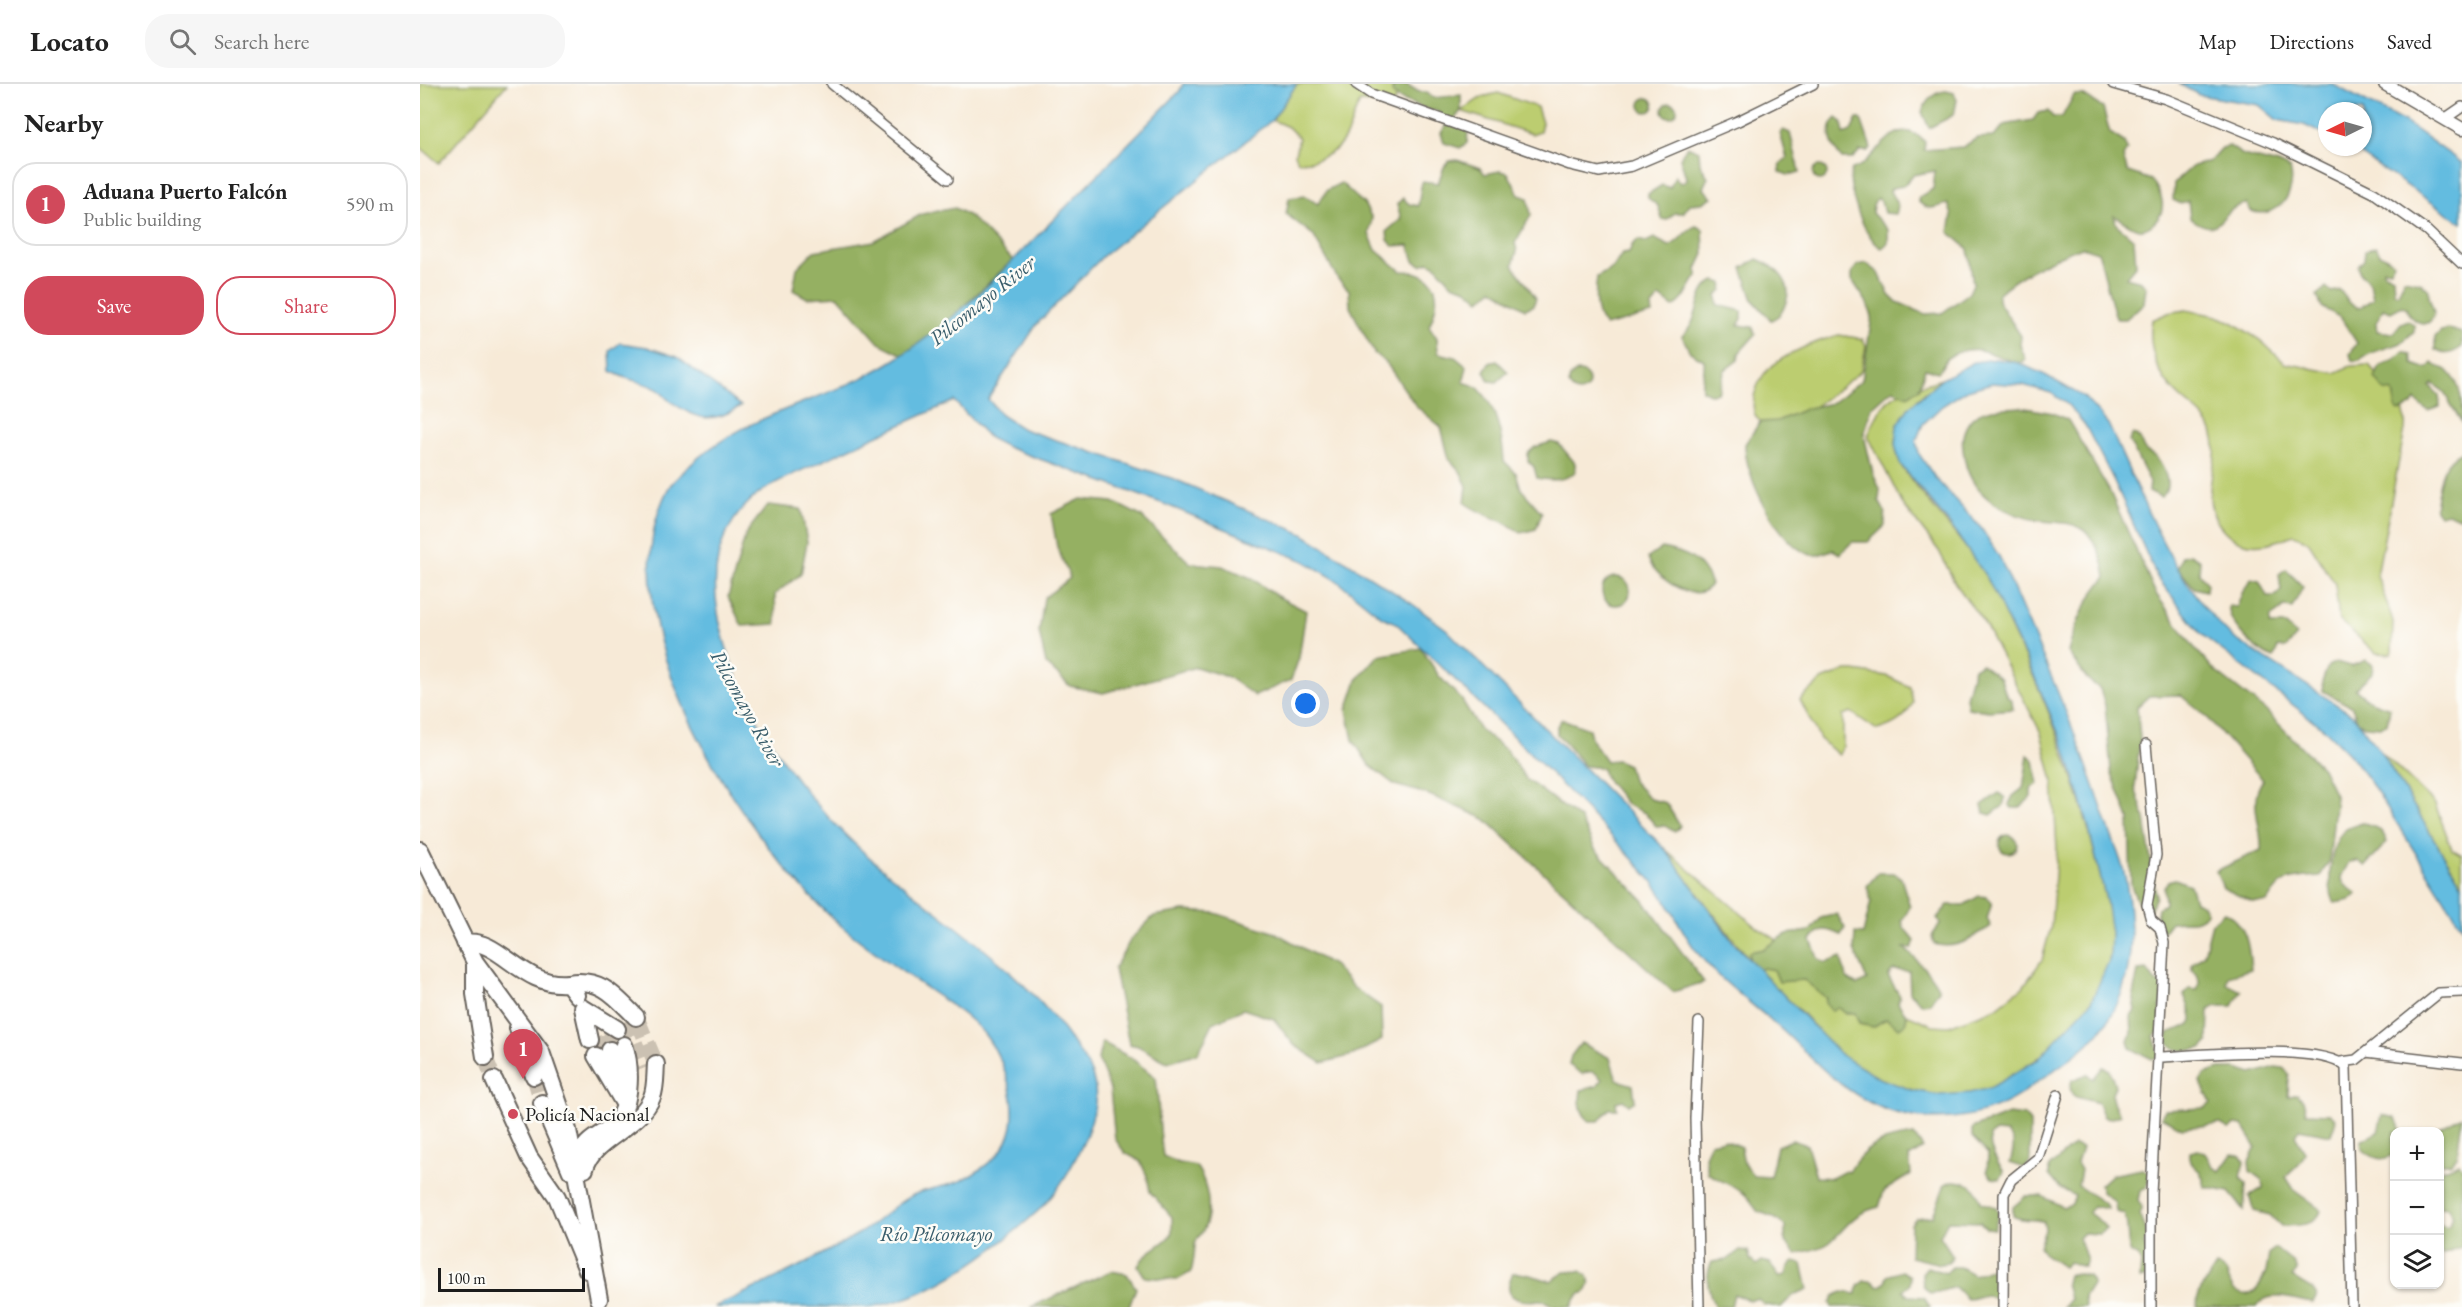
<!DOCTYPE html>
<meta charset="utf-8">
<style>
:root{--surface:#fff;--page:#f6f6f6;--text:#222;--muted:#767676;--line:#e0e0e0;--accent:#d1495b}
body{margin:0;font-family:"EB Garamond",serif;background:var(--page);color:var(--text)}
.controls{position:absolute;right:18px;bottom:18px;display:grid;overflow:hidden;border-radius:12px;box-shadow:0 2px 4px #0004}
.controls button{width:54px;height:54px;display:grid;place-items:center;padding:0;border:0;border-bottom:2px solid var(--line);background:var(--surface);color:var(--text);font:30px sans-serif}
.compass{position:absolute;left:1898px;top:18px;width:54px;height:54px;border-radius:50%;background:var(--surface);box-shadow:0 2px 4px #0004;rotate:265deg}
.scale{position:absolute;left:18px;bottom:15px;width:147px;box-sizing:border-box;padding-left:6px;border:3px solid #1c1c1c;border-top:0;font-size:16px;line-height:21px;white-space:nowrap;color:#1c1c1c;-webkit-text-stroke:4px #fdfcf7;paint-order:stroke}
.you{position:absolute;left:886px;top:620px;width:21px;height:21px;margin:-15px;border:4px solid #fff;border-radius:50%;background:#1a73e8;box-shadow:0 0 0 9px #1a73e833}
.badge{display:grid;place-items:center;width:39px;height:39px;border-radius:50%;background:var(--accent);color:#fff;font-size:20px;font-weight:700}
.pin{position:absolute;translate:-50% -50px;filter:drop-shadow(0 2px 3px #0008)}
.pin::after{content:'';position:absolute;top:32px;width:21px;height:18px;background:inherit;clip-path:polygon(0 0,100% 0,50% 100%)}
.list{margin:0;padding:0;list-style:none}
h2{display:flex;justify-content:space-between;align-items:center;height:78px;margin:0;padding:0 24px;font-size:26px}
h2 small{font-size:20px;font-weight:400;color:var(--muted)}
.list li{display:grid;grid-template-columns:39px 1fr auto;gap:18px;align-items:center;box-sizing:border-box;height:84px;margin:0 12px 12px;padding:0 12px;border:2px solid var(--line);border-radius:24px}
.list b{display:block;font-size:22px;white-space:nowrap}
.list p{margin:0;font-size:20px;white-space:nowrap;color:var(--muted)}
.list em{font-size:20px;font-style:normal;color:var(--muted)}
.actions{display:flex;gap:12px;padding:18px 24px}
.actions a{flex:1;padding:14px 0;border:2px solid var(--accent);border-radius:24px;text-align:center;font-size:21px;color:var(--accent)}
.actions .main{background:var(--accent);color:#fff}
.icon{flex:none;width:33px;height:33px;fill:none;stroke:currentColor;stroke-width:2;stroke-linecap:round;stroke-linejoin:round}
.map{position:relative;flex:none;width:2042px;height:1223px;overflow:hidden}
header{display:flex;align-items:center;gap:36px;box-sizing:border-box;height:84px;padding:0 30px;background:var(--surface);border-bottom:2px solid var(--line)}
header strong{font-size:28px}
nav{display:flex;gap:33px;margin-inline-start:auto;font-size:21px}
.search{width:420px;height:54px;background:var(--page);display:flex;align-items:center;gap:15px;box-sizing:border-box;padding:0 21px;border-radius:24px;color:var(--muted);font-size:22px}
main{display:flex}
aside{flex:1;background:var(--surface)}
.map>svg:first-child{display:block}
.green{fill:#bccd6f;stroke:#6c7446;stroke-width:1.5}
.forest{fill:#95b062;stroke:#58663f;stroke-width:1.5}
.water{fill:#63bce0;stroke:#406c7e;stroke-width:1.5}
.lines{fill:none;stroke-linecap:round;stroke-linejoin:round}
.highway-tunnel{stroke:#cbc1b2;stroke-width:16;stroke-dasharray:16 8;stroke-linecap:butt}
.street-casing{stroke:#69645d;stroke-width:12}
.secondary-casing{stroke:#69645d;stroke-width:15}
.highway-casing{stroke:#69645d;stroke-width:20}
.street{stroke:#fff;stroke-width:9}
.secondary{stroke:#fff;stroke-width:12}
.highway{stroke:#fff;stroke-width:16}
.poi-dot{fill:#d1495b;stroke:#fdfcf7;stroke-width:2}
.labels{text-anchor:middle;dominant-baseline:central;stroke-width:5;stroke-linejoin:round;paint-order:stroke}
.poi-label{font-size:20px;fill:#1c1c1c;stroke:#fdfcf7;text-anchor:start}
.water-label{font-size:21px;font-style:italic;fill:#385c6a;stroke:#fdfcf7}
</style>
<header>
<strong>Locato</strong>
<div class="search"><svg class="icon" aria-label="search" viewBox="0 0 24 24"><circle cx="10" cy="10" r="6"/><path d="M15 15l6 6"/></svg>Search here</div>
<nav><a>Map</a><a>Directions</a><a>Saved</a></nav>
</header>
<main>
<aside>
<h2>Nearby<small></small></h2>
<ul class="list">
<li><span class="badge">1</span><div><b>Aduana Puerto Falcón</b><p>Public building</p></div><em>590 m</em></li>
</ul>
<div class="actions"><a class="main">Save</a><a>Share</a></div>
</aside>
<div class="map">
<svg width="2042" height="1223" viewBox="0 0 2042 1223">
<rect width="100%" height="100%" fill="#fdfcf7"/>
<filter id="ink" filterUnits="userSpaceOnUse"><feTurbulence type="fractalNoise" baseFrequency=".0167" numOctaves="2"/><feDisplacementMap in="SourceGraphic" scale="12" xChannelSelector="R" yChannelSelector="G"/><feConvolveMatrix kernelMatrix="1 2 1 2 8 2 1 2 1" color-interpolation-filters="sRGB"/></filter>
<filter id="wash" filterUnits="userSpaceOnUse"><feTurbulence type="fractalNoise" baseFrequency=".008" numOctaves="4" result="noise"/><feDisplacementMap in="SourceGraphic" scale="24" xChannelSelector="R" yChannelSelector="G"/><feGaussianBlur stdDeviation="1.35" result="paint"/><feColorMatrix in="noise" values="0 0 0 0 0 0 0 0 0 0 0 0 0 0 0 0 0 1.4 0 .05"/><feComposite in="paint" operator="in"/></filter>
<g filter="url(#wash)">
<rect width="100%" height="100%" fill="#f7ead7"/>
<path class="green" d="M0 0H87L19 79 0 63Z
M877 0H971L977 13 973 20 940 18C933 30 931 46 923 57 915 70 892 80 878 77L875 70 879 54 868 43 852 36Z
M1078 9 1117 23 1122 39 1120 47 1112 50 1041 27 1062 13Z
M1766 226 1797 232 1812 238 1840 256 1865 279 1915 289 1931 282 1949 281C1967 303 1988 314 1985 345L1957 491 1973 537 1972 570 1956 569 1919 536 1915 500 1888 457 1874 451C1864 454 1853 459 1843 460 1810 464 1788 436 1790 406 1791 384 1800 371 1792 347 1786 332 1773 325 1761 314 1738 294 1727 265 1732 236L1748 229Z
M1419 251 1443 255 1446 262 1441 287C1427 298 1381 336 1366 340 1318 351 1331 297 1353 281 1372 267 1397 257 1419 251Z
M1522 295C1501 312 1475 329 1475 359 1476 366 1478 376 1482 383 1508 421 1543 454 1567 494 1577 512 1585 532 1594 551 1631 626 1659 702 1678 783 1685 812 1696 847 1689 877 1678 923 1638 963 1599 987 1590 993 1581 999 1572 1003 1523 1024 1462 1001 1422 972 1405 960 1394 940 1379 926 1327 878 1287 822 1245 765L1338 844 1450 914 1512 941 1529 942 1576 924 1603 903 1622 876 1631 842 1637 765 1633 697 1621 649 1564 539 1535 499 1519 467 1482 419 1448 352C1465 306 1479 309 1522 295Z
M1426 587H1434L1467 592 1490 603 1493 618C1487 634 1473 642 1457 646L1431 628 1423 631V663L1419 671 1400 655 1380 616 1402 596Z
M1961 668 2015 720 2032 765 2042 771V801Z"/>
<path class="forest" d="M976 0H986L999 8H1007L1013 14 1041 11V27L1033 37 1048 46 1047 59 1040 64 1024 59 1021 49 1028 38 1017 27H1012L980 15 973 10 972 6Z
M1526 7 1534 9 1537 16 1534 31 1509 44 1502 28C1506 17 1513 8 1526 7Z
M1654 11H1663L1683 24 1690 49 1704 58 1707 66 1703 73 1708 88 1731 96C1742 109 1748 125 1735 138 1731 142 1725 146 1719 145 1709 143 1703 135 1694 132L1696 140 1714 155 1716 181 1706 193 1721 197 1726 203 1724 219 1706 235H1697C1691 225 1684 184 1678 168L1662 163C1635 173 1599 190 1578 210V217L1601 252 1600 261 1606 276 1599 279C1570 272 1557 256 1529 273 1523 277 1523 284 1518 288L1505 285 1499 305 1488 312 1473 306C1466 309 1460 318 1452 323L1444 351 1453 390 1460 405 1459 417 1465 428V442L1448 458H1432L1420 470 1413 466C1404 467 1401 473 1391 471 1359 462 1324 391 1325 360L1340 338 1357 337 1388 324 1412 319 1442 296 1452 232 1446 217 1432 196V188L1438 181 1446 179 1459 189 1469 211 1475 217 1505 230 1522 229 1549 209 1553 200 1548 165 1529 148 1532 131 1528 120C1516 122 1508 129 1498 117L1499 113 1513 105 1515 87 1493 91 1483 102 1472 104 1470 107 1478 122 1476 130 1464 129 1461 117 1457 114 1453 121 1452 129 1468 146V159L1462 164C1446 158 1424 101 1432 85 1456 81 1472 24 1505 58L1504 66 1543 63 1557 54 1574 53 1584 41 1613 36 1618 29 1628 27 1633 33H1642Z
M1220 21a7 7 0 1 1 14 0a7 7 0 1 1-14 0Z
M1243 26a7 7 0 1 1 14 0a7 7 0 1 1-14 0Z
M1417 34 1422 38 1424 50 1431 47 1437 35H1441L1451 64 1448 67H1440L1432 75H1422C1412 63 1404 46 1417 34Z
M1363 46 1370 49 1380 88 1368 91 1360 88V80L1367 74 1360 49Z
M1267 62 1279 67 1280 80 1288 93 1283 104 1292 113 1282 119 1270 120 1263 129H1255L1246 136 1242 135 1238 122 1228 114V110L1242 101 1250 104 1255 92 1260 99 1264 98 1266 94 1260 74Z
M1809 62 1823 71 1862 81 1870 85C1878 110 1856 136 1831 127L1827 120C1797 123 1804 159 1770 134L1768 117 1761 120 1753 116 1754 99 1773 82 1790 77 1802 64Z
M1037 76 1060 84 1065 90 1080 87 1088 89 1099 111 1108 114 1111 131 1095 159 1097 167 1093 181 1116 214 1113 222 1105 225 1073 205 1060 216 1047 205 1032 200 1015 181 1008 178 1001 181 994 177 989 161 973 162 968 156 967 147 981 135 977 120 983 114 989 120 998 122 1002 97 1018 99 1024 83 1029 77Z
M1393 89a7 7 0 1 1 14 0a7 7 0 1 1-14 0Z
M921 99 944 120 952 134 949 150 956 166 981 187C1019 187 1023 212 1009 242L1017 254 1018 269 1035 273 1047 283 1043 298C1049 300 1056 301 1060 306 1076 322 1083 355 1084 377L1096 389 1101 405 1122 429 1116 445 1101 449C1082 434 1063 433 1045 419L1047 402 1040 387 1029 375 1021 343 996 322 967 280 954 269 930 223 929 206 918 195 893 151 866 130 869 114 885 112 898 120 907 106Z
M535 124 551 133 593 176 522 243 483 271 459 259 418 212 387 214 373 206 377 184 394 167 454 157 502 130Z
M1276 142 1283 145 1284 170 1277 185V192C1268 203 1266 217 1253 223L1240 213 1231 223 1232 230 1185 242C1173 230 1175 209 1177 193L1193 184 1202 170 1209 169 1212 161 1218 156 1226 158 1234 154 1249 162C1261 158 1264 146 1276 142Z
M1956 163 1960 170 1973 178 1971 186 1963 185V188L1973 193 1974 209 1978 210 1984 195 2000 198 2009 206C2006 220 2022 228 2008 239 1997 240 1989 234 1986 224L1982 222 1971 228 1963 225 1956 239 1957 247 1973 249 1981 239 1988 236 1994 241V248C1989 251 1984 258 1979 260 1970 263 1945 269 1940 276L1932 277 1930 270 1937 259 1921 234 1902 223 1897 212 1906 203 1912 208 1920 206 1929 219 1939 224 1953 215 1950 199 1940 190 1938 182 1944 176 1945 167Z
M1337 175C1355 182 1374 198 1366 218 1363 227 1361 232 1351 236L1333 216 1322 184Z
M1295 197 1303 199 1302 206 1297 212 1298 221 1322 227V235L1318 241 1333 243 1335 251 1319 269 1318 276 1305 286 1298 309 1290 310 1282 306C1280 295 1286 287 1284 276L1270 268 1262 252C1282 236 1273 206 1295 197Z
M2029 245 2042 249V263C2032 270 2026 272 2015 266V253L2021 247Z
M1984 267 1991 271 1993 280 2007 285 2012 279C2018 284 2024 283 2029 288 2042 301 2042 320 2042 339L2023 307 2013 300 2010 302 2019 311 2020 323 2008 327 1995 316 1991 322 1980 327 1976 325 1973 308 1965 307 1955 294 1960 282 1975 275Z
M1077 277 1088 288 1077 298 1069 297 1064 287 1069 279Z
M1149 298a10 10 0 1 1 20 0a10 10 0 1 1-20 0Z
M1600 323 1633 329 1648 336 1689 406 1736 510 1773 562 1795 587 1845 626 1902 684 1916 713 1909 778 1900 792C1872 794 1862 792 1847 818H1832L1803 804 1796 787 1841 766C1843 743 1827 717 1843 696L1786 632 1760 611 1729 612 1717 623 1720 654 1715 704 1725 734 1736 813 1729 828 1717 817 1711 801 1709 735 1691 687 1685 621 1680 605 1667 595 1648 568C1655 541 1667 513 1686 493 1684 478 1677 459 1666 448 1655 437 1637 439 1623 437 1589 433 1552 413 1545 377 1542 362 1540 351 1549 338 1560 322 1583 325 1600 323Z
M1713 350C1722 353 1720 358 1724 365 1727 369 1733 370 1736 374 1745 384 1753 404 1741 413L1729 407 1730 398 1709 357Z
M1131 358 1139 360 1155 379V388C1145 397 1129 397 1117 394L1114 383 1108 377V369L1115 363Z
M2042 368V433H2036L2028 429 2020 431 2015 424C2019 403 2019 378 2042 368Z
M661 415 693 418 721 432 770 479 802 482 831 494 857 512 886 527 879 574 871 596 835 612 808 593 776 583 683 609 650 602 626 580 619 548 624 514 650 494 637 463 631 430Z
M348 421 381 425 387 458 381 490 355 510 356 540 322 542 308 513 326 449Z
M1242 464C1267 469 1281 475 1291 500 1277 524 1234 493 1228 474Z
M1770 470 1780 476 1779 489 1787 499 1786 507 1774 504 1758 484 1762 472Z
M1866 485 1883 503 1872 524 1864 523 1851 533 1850 541H1866L1877 552 1866 564 1858 563 1854 574C1838 569 1807 540 1809 522L1817 523 1822 509 1831 495 1839 497 1847 512H1855L1861 507 1859 490Z
M1182 507a14 14 0 1 1 28 0a14 14 0 1 1-28 0Z
M1001 564 1019 592 1042 616 1060 646 1086 666 1106 695 1160 735 1175 765 1224 817 1284 898 1253 908 1065 735 1007 710 975 701 949 681 933 656 927 626 937 596 958 572Z
M1946 576 1953 581 1952 589 1935 605 1948 616 1970 624 1967 640 1960 643 1945 642 1938 638 1932 623 1903 607 1902 598 1908 582 1916 578 1931 582Z
M1561 580 1581 595 1586 611 1592 617 1593 625 1569 627 1548 624 1546 613 1554 584Z
M1142 635 1169 645 1172 657 1186 677 1197 676 1208 681 1212 696 1230 715 1246 719 1260 742 1255 748 1245 742H1236L1225 729 1207 721 1184 692 1182 684 1165 682 1137 650V642Z
M1608 671 1614 676 1618 700 1611 705V713L1600 724H1592L1589 720 1593 712 1603 704Z
M1579 709 1585 714 1583 722 1571 731 1564 729 1562 721Z
M1943 739C1956 742 1963 746 1967 758L1945 782 1938 777 1929 778 1921 793 1924 800 1937 810 1931 816 1915 819C1905 804 1910 758 1925 746 1930 742 1937 741 1943 739Z
M1579 760a9 9 0 1 1 18 0a9 9 0 1 1-18 0Z
M1458 789H1474L1481 794 1490 823 1482 837 1484 844 1495 857 1492 864H1484C1495 874 1513 892 1519 906L1510 919 1502 920 1490 909 1489 887 1473 886 1468 892 1480 912 1478 919 1487 932 1485 940 1479 944 1466 935 1453 943 1439 940 1435 929H1425L1418 923 1412 927 1405 919 1406 914 1384 896 1359 898 1354 886 1343 884 1336 889 1330 882 1329 868 1343 865 1367 850 1390 847 1401 834 1417 830 1425 844 1421 851C1407 845 1400 842 1391 856L1398 874 1405 879 1421 873 1426 894 1437 901 1447 896 1434 866 1435 849 1443 850 1451 817 1447 802Z
M1755 795 1770 801 1775 817 1783 821 1787 828C1777 842 1766 835 1751 838L1741 851 1733 850 1738 824 1745 820 1744 804 1748 797Z
M1559 812 1567 813 1572 819 1567 835 1571 842C1566 847 1564 846 1559 849 1555 850 1555 853 1551 855 1539 861 1527 864 1514 860L1512 852 1521 839 1517 834 1528 821H1544Z
M764 827 795 829 856 849 913 881 934 904 961 923 962 956 933 971 902 979 874 961 854 935 823 925 793 939 778 969 747 978 718 962 709 960 694 885 711 855 734 832Z
M1804 828C1827 839 1829 862 1831 885L1808 892 1807 900 1821 907 1813 922H1796L1789 926 1788 958 1782 964C1768 967 1756 970 1747 957L1748 949C1776 939 1777 942 1764 911L1769 905 1777 906C1781 897 1779 893 1772 886V880L1784 870 1792 839Z
M1727 886 1735 897 1750 905 1751 913 1740 922 1741 947 1734 952 1740 973 1732 975 1710 964 1708 956 1712 949 1711 932 1716 926 1713 911 1718 887Z
M682 958 711 974 736 994C739 1021 739 1046 743 1072L759 1079 776 1082C787 1098 793 1125 784 1145 782 1150 776 1154 775 1161 774 1171 774 1178 771 1188L757 1196 725 1193 718 1182C728 1164 739 1165 752 1150V1133L730 1108 727 1092 720 1077 705 1069 695 1055 690 1005 678 975Z
M1161 959 1190 974 1197 996 1213 1001 1215 1017 1209 1021 1203 1016 1196 1018 1197 1025H1189L1179 1037H1169C1160 1028 1159 1019 1161 1006L1177 1002 1182 996C1176 987 1171 986 1162 990L1149 981 1151 972Z
M1683 983 1690 986 1695 1002C1688 1014 1694 1020 1700 1031L1692 1034 1684 1033 1678 1019 1653 1012 1650 1004 1652 996 1667 990 1673 995Z
M1855 983 1863 984 1869 990 1868 1013 1877 1010 1883 1016 1886 1029 1910 1030 1916 1036 1911 1051 1879 1045 1875 1052 1885 1068C1881 1082 1874 1084 1866 1093L1875 1107 1901 1126C1897 1143 1877 1141 1861 1142L1850 1131 1834 1127 1829 1112 1843 1104 1842 1096 1830 1087 1829 1078 1836 1063 1823 1042 1815 1041 1809 1045 1801 1040 1762 1044 1741 1033 1745 1026 1785 1024 1791 1019 1780 997 1785 990 1800 985H1816L1832 990Z
M1589 1030 1605 1032 1610 1038V1078L1605 1084 1590 1079C1593 1067 1597 1058 1587 1049L1576 1048 1570 1052C1569 1066 1576 1077 1584 1088L1580 1095 1572 1094 1567 1087 1568 1070 1552 1053V1044Z
M1962 1031 1976 1034 1981 1047 1974 1048V1070C1962 1079 1953 1074 1942 1065L1941 1057 1958 1048Z
M2042 1032 2037 1073 2031 1079H2020V1048L2014 1047Z
M1494 1051 1503 1064 1489 1073 1491 1090 1464 1107 1459 1123C1430 1130 1429 1142 1409 1159 1401 1165 1386 1167 1376 1170L1365 1158V1142L1353 1133 1337 1127C1323 1101 1310 1104 1288 1089L1285 1073 1290 1059 1305 1056 1321 1063 1324 1080 1334 1092 1350 1093 1357 1062 1372 1056 1387 1061 1396 1093 1412 1094 1425 1087 1429 1088C1445 1060 1464 1055 1494 1051Z
M1654 1061 1662 1064 1657 1079 1661 1086 1658 1102 1685 1120 1688 1125 1673 1122 1669 1129 1682 1139 1686 1145 1679 1150 1664 1149 1659 1154 1667 1176 1664 1183 1649 1178 1643 1183 1623 1169 1619 1162 1625 1146 1624 1138C1613 1134 1604 1138 1593 1132V1123L1606 1112H1622L1643 1123 1652 1120 1655 1112 1640 1104 1629 1091V1083Z
M1778 1066 1785 1069 1793 1083 1800 1087 1812 1070 1820 1071 1824 1078 1821 1094 1826 1100 1824 1126 1809 1108 1785 1103C1784 1099 1782 1092 1780 1088 1773 1080 1769 1081 1770 1068Z
M2039 1079 2042 1082V1163L2022 1171 2020 1167V1140L2028 1143 2033 1132 2028 1124 2020 1123V1087Z
M1722 1085 1730 1089 1727 1104 1720 1107 1718 1116 1722 1123 1719 1131C1725 1142 1730 1149 1724 1161L1728 1168 1727 1193 1720 1195 1721 1179 1718 1172 1711 1169C1705 1157 1710 1143 1704 1130L1696 1128 1695 1118 1682 1108 1680 1101 1691 1091Z
M1532 1097C1549 1098 1556 1101 1561 1118L1576 1123 1579 1130 1574 1145 1566 1144 1560 1138 1528 1137 1520 1152 1533 1172 1528 1179 1520 1180 1490 1173 1491 1140 1496 1134 1513 1132 1525 1100Z
M1856 1164 1874 1179 1877 1187 1872 1193 1892 1205 1897 1212 1893 1219C1876 1217 1848 1204 1836 1223H1777L1778 1210 1796 1182C1812 1187 1806 1196 1814 1206 1839 1223 1848 1185 1849 1169Z
M1320 1166 1328 1167 1330 1175 1336 1181 1342 1177 1350 1179 1359 1193 1366 1191 1368 1183 1374 1178 1382 1180 1388 1205 1374 1211 1361 1223 1345 1221 1338 1215 1329 1216 1314 1210 1311 1223H1295C1288 1208 1284 1192 1292 1178L1307 1176Z
M1507 1183 1526 1189 1532 1183H1540L1554 1191 1570 1185 1576 1191 1575 1216C1564 1206 1560 1215 1547 1215L1535 1203 1511 1210C1503 1204 1502 1199 1502 1189Z
M691 1187 707 1190 716 1204 709 1223H611Z
M1161 1187 1168 1192 1170 1200 1166 1208 1158 1211 1151 1223C1146 1223 1141 1223 1136 1223 1130 1222 1126 1215 1119 1216 1099 1219 1080 1214 1093 1189 1108 1188 1117 1194 1131 1197L1145 1188Z
M1482 1187 1490 1192V1200L1483 1206 1488 1212 1504 1213 1510 1223H1412L1410 1219 1414 1212 1422 1208 1437 1210 1438 1202 1444 1197H1452L1458 1203 1465 1199 1467 1192Z
M1660 1190 1668 1192 1673 1199 1664 1213 1665 1223H1643L1650 1215 1646 1199 1648 1191Z"/>
<path class="water" d="M763 0H877L852 36 683 172 617 240 568 315 581 331 603 345 754 395 883 450 991 519 1026 545 1245 765 1313 858 1421 971 1459 994 1492 1006 1520 1011 1549 1009 1570 1004 1617 976 1671 918 1690 874 1691 849 1686 816 1666 733 1646 667 1612 587 1567 494 1531 442 1480 380 1475 361 1477 342 1489 323 1522 295 1554 278 1576 275 1599 279 1625 291 1664 313 1688 340C1722 413 1752 497 1812 553L1933 631 1961 668 2042 801V843L1956 706 1930 671 1904 645 1781 550 1737 493 1694 397 1665 341 1648 321 1631 309 1603 301 1572 299 1547 306 1522 322 1503 340 1496 357 1499 370 1516 395 1561 444 1579 472C1617 559 1656 645 1685 734 1693 757 1704 780 1707 804 1714 848 1713 898 1688 937 1670 964 1636 984 1611 1003 1565 1039 1499 1045 1447 1017 1412 998 1392 974 1364 948 1334 920 1298 897 1274 864 1257 840 1247 813 1227 791 1148 703 1062 622 976 539L962 533 915 495 884 477 744 420 589 364 569 354 534 317C491 336 449 355 407 375 382 387 350 398 330 417 295 451 290 493 300 539 316 613 359 679 410 735 484 816 589 865 652 958 661 971 673 986 675 1003 680 1039 644 1103 618 1127 574 1167 510 1217 448 1223 401 1223 343 1223 294 1223 343 1201 392 1177 438 1150 456 1140 471 1123 489 1113 505 1104 524 1104 540 1097 556 1090 580 1073 587 1057 602 1027 586 980 568 955 554 935 532 922 513 909 482 887 448 865 419 840 322 754 180 538 248 405 252 397 260 392 266 385 323 328 405 319 471 278 530 242 578 192 626 143 671 98 715 53 759 8Z
M1759 0H1912L1986 39 2042 79V139L1930 63H1943V27H1907V52L1884 41 1857 36 1839 21 1779 11Z
M200 259 227 263 257 273 321 322C292 340 277 337 249 316 244 313 241 306 235 304 221 297 205 296 191 287L190 267Z"/>
</g>
<g filter="url(#ink)">
<g class="lines">
<path class="highway-tunnel" d="M206 937 225 984
M218 937 236 980
M191 947 197 964
M177 953 183 969
M65 973 74 996
M114 992 122 1019"/>
<defs>
<path id="street" d="M412 0 528 95
M936 0 951 10 1150 81 1179 88 1212 82 1318 37 1393 0
M1693 0 1746 15 1853 59 1954 109 2006 146 2042 180
M2026 34 2042 23
M1726 661 1736 771 1727 821 1731 836 1740 844 1744 859 1731 1109V1223
M1946 968 2042 979
M1740 973C1777 971 1901 959 1926 983L1932 1223
M1921 978 1936 976 2019 909 2042 908
M1279 1223 1275 1034 1279 938
M1583 1223 1584 1110 1591 1096 1618 1074 1638 1011"/>
<path id="secondary" d="M1965 0 2042 45"/>
<path id="highway" d="M0 766 55 878 121 968 148 1046 179 1215
M45 859C79 853 102 904 148 899L157 911
M55 878V910L65 973
M148 899C181 893 195 912 216 933
M163 924 197 945
M163 924 170 956
M98 944 114 992
M190 966 202 1005
M176 972 205 1021
M74 996 109 1073 137 1113 167 1186
M122 1019 151 1087
M160 1085C160 1051 179 1057 197 1037 212 1019 211 981 204 961
M165 1085C171 1056 220 1044 232 1013 236 1003 235 991 236 980"/>
</defs>
<use href="#street" class="street-casing"/>
<use href="#secondary" class="secondary-casing"/>
<use href="#highway" class="highway-casing"/>
<use href="#street" class="street"/>
<use href="#secondary" class="secondary"/>
<use href="#highway" class="highway"/>
</g>
</g>
<circle class="poi-dot" cx="93" cy="1030" r="6"/>
<g class="labels">
<g class="poi-label">
<text x="105" y="1030">Policía Nacional</text>
</g>
<g class="water-label">
<text transform="translate(562 216) rotate(-39)">Pilcomayo River</text>
<text transform="translate(328 624) rotate(61)">Pilcomayo River</text>
<text x="516" y="1149">Río Pilcomayo</text>
</g>
</g>
</svg>
<div class="controls">
<button>+</button>
<button>−</button>
<button><svg class="icon" aria-label="layers" viewBox="0 0 24 24"><path d="M12 4l9 5-9 5-9-5zM3 14l9 5 9-5"/></svg></button>
</div>
<svg class="compass" viewBox="-18 -18 36 36"><path d="M0-13l5 13h-10z" fill="#e53935"/><path d="M0 13l5-13h-10z" fill="#767676"/></svg>
<div class="scale">100 m</div>
<div class="you"></div>
<div class="pin badge" style="left:103px;top:995px">1</div>
</div>
</main>
